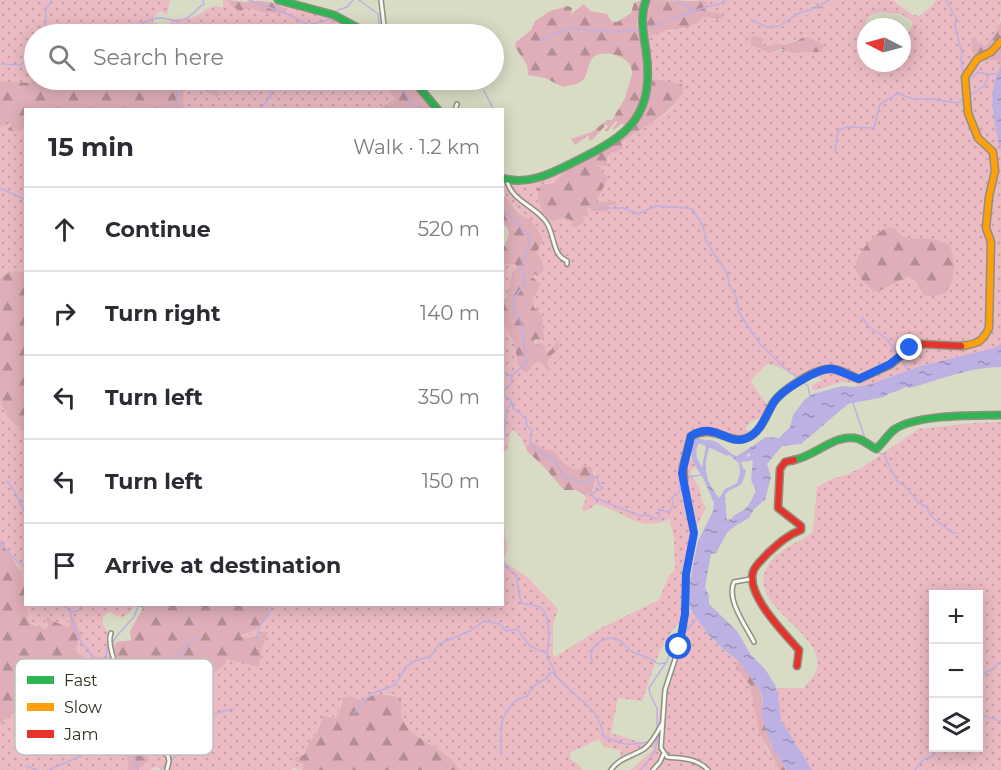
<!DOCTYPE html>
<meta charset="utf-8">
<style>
:root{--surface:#fff;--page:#f7f7f7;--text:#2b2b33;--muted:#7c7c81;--line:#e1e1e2}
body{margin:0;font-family:Montserrat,sans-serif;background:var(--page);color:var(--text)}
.controls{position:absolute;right:18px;bottom:18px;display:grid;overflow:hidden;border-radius:0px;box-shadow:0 3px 15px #0003}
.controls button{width:54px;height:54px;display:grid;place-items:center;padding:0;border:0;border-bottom:2px solid var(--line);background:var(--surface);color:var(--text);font:30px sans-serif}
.compass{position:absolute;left:857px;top:18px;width:54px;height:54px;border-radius:50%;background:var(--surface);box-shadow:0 3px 15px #0003;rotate:276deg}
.stop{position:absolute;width:18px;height:18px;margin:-14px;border:4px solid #2563eb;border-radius:50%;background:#fff}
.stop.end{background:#2563eb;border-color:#fff;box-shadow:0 2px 6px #0008}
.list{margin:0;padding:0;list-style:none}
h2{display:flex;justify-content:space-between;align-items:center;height:78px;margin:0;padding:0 24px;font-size:26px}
h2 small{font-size:20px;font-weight:400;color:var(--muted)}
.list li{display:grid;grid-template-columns:39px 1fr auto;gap:18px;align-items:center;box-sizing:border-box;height:84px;padding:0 24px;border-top:2px solid var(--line)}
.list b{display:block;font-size:22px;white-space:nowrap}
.list em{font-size:20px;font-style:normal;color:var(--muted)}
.icon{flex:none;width:33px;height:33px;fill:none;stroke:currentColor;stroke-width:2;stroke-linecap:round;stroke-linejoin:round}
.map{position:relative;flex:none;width:1001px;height:770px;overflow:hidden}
.search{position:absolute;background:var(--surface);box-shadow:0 3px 15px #0003;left:24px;top:24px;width:480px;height:66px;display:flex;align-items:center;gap:15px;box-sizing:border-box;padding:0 21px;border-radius:33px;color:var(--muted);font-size:22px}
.panel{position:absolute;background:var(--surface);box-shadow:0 3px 15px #0003;left:24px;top:108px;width:480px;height:498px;border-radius:0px}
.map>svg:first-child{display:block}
.green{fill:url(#green-dots);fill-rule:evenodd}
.forest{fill:url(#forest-firs)}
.wetland{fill:url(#wetland-marsh)}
.water{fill:url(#water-ripples);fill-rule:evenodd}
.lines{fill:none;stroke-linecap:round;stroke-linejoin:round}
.stream{stroke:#bdb0e3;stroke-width:1.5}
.river{stroke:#bdb0e3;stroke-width:5}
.street-casing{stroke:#8f917f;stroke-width:6}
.fast-casing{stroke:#8f917f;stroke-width:9}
.slow-casing{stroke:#8f917f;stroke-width:9}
.jam-casing{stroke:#8f917f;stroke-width:9}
.street{stroke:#f9faf6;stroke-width:3}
.fast{stroke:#30b455;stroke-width:6}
.slow{stroke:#ff9f0a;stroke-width:6}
.jam{stroke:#e5322d;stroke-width:6}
.route{stroke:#2563eb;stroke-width:8}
.key{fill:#fff;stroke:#c0c1bc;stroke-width:1.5}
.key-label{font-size:16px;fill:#2e301f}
</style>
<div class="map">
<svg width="1001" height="770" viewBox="0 0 1001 770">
<defs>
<pattern id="green-dots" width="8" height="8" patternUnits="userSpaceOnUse" patternTransform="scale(1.5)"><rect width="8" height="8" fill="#ebbac3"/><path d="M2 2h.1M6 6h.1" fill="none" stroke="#caa0a7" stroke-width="1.8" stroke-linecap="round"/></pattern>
<pattern id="forest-firs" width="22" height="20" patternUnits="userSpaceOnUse" patternTransform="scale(1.5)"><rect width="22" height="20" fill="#dfaeb8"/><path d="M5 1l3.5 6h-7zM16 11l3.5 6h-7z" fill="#b58e95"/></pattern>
<pattern id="wetland-marsh" width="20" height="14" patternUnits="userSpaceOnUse" patternTransform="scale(1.5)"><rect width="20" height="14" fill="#ebbac3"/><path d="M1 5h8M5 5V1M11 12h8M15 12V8" fill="none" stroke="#caa0a7"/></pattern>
<pattern id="water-ripples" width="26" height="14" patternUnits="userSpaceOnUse" patternTransform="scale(1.5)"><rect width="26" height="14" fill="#bdb0e3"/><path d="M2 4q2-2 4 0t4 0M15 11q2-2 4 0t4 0" fill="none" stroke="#9a90b7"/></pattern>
</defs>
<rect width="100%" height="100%" fill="#d9dcc4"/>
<path class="green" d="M0 0H170L167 15 160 11 153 18V23H159L153 27 150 34H34V74L33 83 28 84 0 81Z
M223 0H228L229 4 240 11 250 8 264 13H280L287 15 286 10 279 3 330 18 363 34H169L176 27 174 24 168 25C174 15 181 21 190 18 206 14 204 4 223 7Z
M697 0H829L818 2 808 8 811 16 821 9 827 12 831 5 839 4 838 0H893L911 14 919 16 931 7 936 0H1001C1001 19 1001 33 985 46L975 39 970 40 972 45 971 50C980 66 989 57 1001 62L1000 71 995 79 993 106 1001 151V344L994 348 921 366 868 385 861 386 854 383 842 382 816 390H813L811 386 822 380 821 378C812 376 804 379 795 375 786 371 778 365 767 364L750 381 769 407 766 415 750 422 745 429 754 434C750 435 744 438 740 439 724 439 698 417 687 438 683 445 685 454 687 461L695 458 697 466 692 470 690 474 699 486 702 501 706 508C686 546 681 570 684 614L691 612C699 618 703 627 709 635 717 645 728 654 739 660L736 668 750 685 766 747 779 770H631L654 749 649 746 620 758 621 750 604 747 599 739 571 752 570 759 580 766 582 770H459C448 746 415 744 403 720 399 712 404 705 400 697 384 692 379 693 364 701L355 698 341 701 337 718 328 716 320 722 316 734 310 741 300 763 303 764 302 770 293 768 291 770H164L155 767 151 770H139L146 764 145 753 131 746 134 740 129 733 123 731 121 719 114 715 110 717 109 728 118 737 117 744 120 750 125 747 124 752 129 764 128 770H0V724L25 704V698L34 691 43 688 45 689 44 693 49 697 65 689 74 688 85 680 90 679 105 664 110 672V682L133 706 143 703 144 696 148 699C147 710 144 716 147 727L226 663 228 659 259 667 262 649 268 633 265 631C256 638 249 639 238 636L250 633 268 609V605H290L292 607 295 604H502L503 519 507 548 504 559 506 563 527 577 558 609 553 625V654L555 657 601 628 659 600 669 575 675 570 674 538 669 519C640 534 622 510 596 504L588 510 583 511 582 507 586 499 585 495 592 492 595 479 594 472 570 468 555 453 527 446V451L520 436 513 430 510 433 507 450 503 452V323C507 328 512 333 514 340 518 355 513 362 526 373H529L534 363 538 362 543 363 549 370 550 368 547 364 550 356 559 349 558 346 547 352 535 346 536 339 542 340V316C529 303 533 298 539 282L533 279 532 277 544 269 543 261 536 253 542 243C537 235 532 225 526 218 513 204 503 202 503 181 528 191 548 179 570 166L553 184 545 183 536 192 540 206 548 219 564 218 572 221V227H577L584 222 582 218 587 210V205L607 211 609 206 614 204 610 201 596 202 605 183 598 165 609 162 608 153 617 152 621 150V143C635 132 650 124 665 114 671 111 676 101 681 96L653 79 647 37 661 31H671L702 17 723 19 708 11 707 7ZM880 12 901 14 913 22 909 32 902 38V63H866L865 24 869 16ZM762 38 764 47C774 47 788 44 798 39L821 52 793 53 786 49 774 52 758 49ZM881 230 897 232 909 239H928L948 243 916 286 913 279 907 277 879 291H873L863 280 861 253ZM678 624 680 625 673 657 662 689 658 726 651 740 646 744 611 733 618 698 642 701C652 675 658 644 678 624Z
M192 80H378V86L383 90H390L393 94V100L376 109 184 110 183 93 188 87H200L213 96 220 94 219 91Z
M7 123H10L11 126 25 128 26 272 18 271 0 278V127Z
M502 264H515L517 267C510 277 511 291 504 298H503Z
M0 401 7 417 25 433V594L20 569 0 541Z
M1001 422V770H812L781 720 776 688H804C808 682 815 675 817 669 825 630 741 605 769 564 779 548 799 543 813 532L817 487 831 479 846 475 861 468 919 429 973 423ZM934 594H978V748H934Z
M27 605H136L131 611 122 618 109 612 103 617V625L116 644 107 659 91 657 84 658 77 654 76 646 79 634 75 619 68 617 70 625 67 627 53 621 47 616 45 620 48 628 44 630 28 621Z"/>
<path class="forest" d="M228 0 245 2C257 0 282 0 288 14L286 15 280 13H264L250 8 240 11 230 5Z
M643 0 637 24 648 80 641 107 630 124H621L614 130 612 129 617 123V121L615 122 607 132 605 130 608 126 606 125 592 140H589V135L575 145 571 139 592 132 607 120H612L625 98 632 74C634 58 608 49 595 56 587 61 589 75 582 81 577 85 569 85 563 87L545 78 528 75 527 65 515 47 516 42 531 30 535 21 550 11 568 6 572 8 571 14 584 4 590 11 607 14 611 21 617 22 631 13 634 3Z
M648 0 704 1 708 3 707 11 722 14 723 19 702 17C695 29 673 28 661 32 656 33 651 35 647 37L644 16Z
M1001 21V62C987 56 981 68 971 50L972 45 970 38 975 39 985 46 995 35Z
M755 36 762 38 764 47C769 47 772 44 777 44 782 44 782 45 787 44 806 39 802 32 823 45L822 52 793 53 782 49 769 53 751 45V37Z
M34 74V80H192L219 91 220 94 217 97C206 94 201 84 188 87L183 93 184 109 26 110 25 128 12 132 8 130 11 126 10 123 0 127V81L31 83Z
M653 79 681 84 683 86C682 110 638 129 621 143L623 147 618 152 608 153 607 166 598 165 608 178 596 202 613 201 616 203 609 206 608 211H593L587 205 588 216H583L584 222 577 227H572V221C565 216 560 218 553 221 542 217 537 200 537 189L543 184H553L570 166 620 138 630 131 645 110Z
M378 80H409L429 103 431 107 430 109 376 110 393 100 394 98 390 90 379 88Z
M502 193 518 212 533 223 542 237V243L536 253 542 259 544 269 538 276 535 274 532 277 541 284 533 299 534 307 542 316 544 338 542 340 536 339 534 341 536 346 540 343 545 345V350L547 352 551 350 558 340 559 349 550 356 547 364 550 369 547 371 543 363 538 362 534 363 528 373 524 372 518 365 514 341 503 323V298H506L512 274 517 267 515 264H503V250L509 234 507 227 503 224Z
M887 227 895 228C905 244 919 237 933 239 939 240 942 243 948 243 956 255 956 283 944 293 939 296 932 296 925 296L913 279 907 277 879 291H873C867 285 856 276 856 268 854 253 876 234 887 227Z
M18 271 25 272V433L7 417 0 401V278L10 272Z
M530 443 537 444C543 452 548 447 555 453 564 461 566 469 580 469L583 466 591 467 595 479 592 492 586 496 576 490H564L545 468 527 451V446Z
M0 541 22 573 26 604 27 605 28 621 33 625 46 629 48 625 45 619 47 616 53 621 67 627 70 625 69 613 75 619 82 637 78 640 76 651 84 658 95 656 107 659 117 642 131 640 130 631 143 608 138 605H268C269 622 255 632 239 636 249 639 257 637 265 631L268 633 262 649 259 667 227 659 226 663 146 727 143 717 146 714 148 699 143 696V704L133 706 121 703 111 690 110 672 105 664 100 673 85 680 74 688 65 689 45 697 43 688 34 691 25 698V704L0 724Z
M739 660 760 690 771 745 787 770H779L759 731 750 685 736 668Z
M381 694 400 697C404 704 399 712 403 720 415 744 448 746 459 770H302L303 764 294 761 296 757 304 755 310 741 316 734 323 716 337 718 343 698 350 696 364 701 373 695Z
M112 715 117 716 121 719 122 728 125 732H142L131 745 149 757V760L139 770H128L129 764 124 752 125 747 120 750 115 745 118 737 109 728 110 717Z"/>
<path class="wetland" d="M829 0H838L839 4 831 5 827 12 821 9 811 16 805 15 806 9 814 6 815 3Z"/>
<path class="water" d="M1001 62V151C995 131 989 100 995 80 997 74 1000 69 1001 62Z
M1001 344V367C971 367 940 379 911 388L905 387C899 392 891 391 884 397L848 404 801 444 782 446 767 464 771 477 765 500 754 509 749 518 735 526 727 533 716 553 711 554 705 587 709 596V604L737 631 751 655 765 669 775 685 778 695 781 720 812 770H787L773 749 763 721 762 711 763 701 760 690 739 661 723 649 708 634 690 609 688 590 698 541 713 511 714 503 701 473 707 440C720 439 725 452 737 456L766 437 779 438 790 427 793 415 805 399 813 394 842 386 852 387 868 385 921 366 994 348ZM711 443 718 446 739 463 740 472 737 483 725 489 719 498C703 478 703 465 711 443ZM749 453 753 458 751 480 756 491C752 498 750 505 744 510 739 513 736 513 731 519L727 520 725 495C729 488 736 489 741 484 744 480 745 474 746 470L743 468 741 462Z"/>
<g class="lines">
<path class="stream" d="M249 0 290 15 309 25 331 19
M359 0 378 14 380 34
M676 0 694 10
M946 0 956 18 955 27 962 53 961 60 964 75
M338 10 347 7 353 0
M751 20 767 27 779 26 797 14 815 8 829 0
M653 26C676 18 698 7 721 4L725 0
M45 34 46 9 52 0
M126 34C138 28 147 17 161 18 169 18 176 24 185 19 192 16 197 8 204 4L203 0
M541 40 569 28 615 32 639 30
M2 64 20 65 34 55
M967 79 973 78 978 72 987 74H1001
M399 80 410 102 422 110
M484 91 494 110
M968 97 984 86 989 75
M176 110 177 85
M260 110 271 95 266 82
M835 152 838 130 848 127 874 128 880 104 899 93 904 96 914 99H931L957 103 964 100
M0 188 26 200
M502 208 530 237C528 258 517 259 525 283L515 297 513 307 522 324 524 355 528 362 512 375 511 384 503 391 505 396 511 400 513 408 526 419 527 426 532 430 530 441 537 450 556 462 564 477 584 483 589 481 591 475 597 478 599 485 603 488 591 494 593 497 640 516 648 515 656 519 660 516 659 509 667 512C674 509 673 504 672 498L680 491V480L682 479
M598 208H624L638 214 656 206 688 208 693 210 703 226 706 241 727 273 729 284 736 297 739 312 745 322 760 344 788 371 799 379
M862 317 868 326 887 339 898 355
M902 360 908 371
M502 371 512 376
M804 383 808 386 810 397
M853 403 866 441
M502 447 507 408 511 404
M869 448 884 455 897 481 907 488 918 502 926 507 932 517 953 533H957
M686 477 702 475
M7 481 13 489 26 514
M502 519V529
M0 541 12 557 26 567
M502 558 504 563
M502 563 516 575 521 603C527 605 535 605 540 607 553 616 548 646 547 658 553 664 553 672 558 678 574 698 601 708 603 736 622 745 627 746 648 742
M61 604 71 612C71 619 77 638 83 644 91 652 95 657 93 670
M72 612 78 611 83 604
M685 633 697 618
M257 638C258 619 271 619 272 604
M112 643C118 633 126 626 133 618 137 613 135 610 140 604
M592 661C588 648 601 637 614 638 623 639 625 648 633 652 642 657 650 656 658 664L665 663
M94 667 106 659 107 648
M93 671 103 679 115 701 116 714 128 738 138 770
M978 676 991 670 1001 662
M17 678 58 681 92 671
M139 712C145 701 140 688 145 676L166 667 196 638
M354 713 371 694 395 685 406 667 412 662 431 656 439 644 470 631 484 621 500 624 506 631 517 629 530 646 546 653
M978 714 1001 721
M124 729 137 715
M657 731V708L650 694 649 688 667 661 676 637 679 635
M501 755C503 735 496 725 510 707 515 700 518 698 526 697L535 685 547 678 550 673 556 672
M171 760 177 755 180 744 196 734 201 725 208 721 212 715 232 709
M26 766 37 770
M48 770 84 755 100 742 113 746 128 740
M161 770 168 762
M641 770 654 753 658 735
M915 770 923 760 933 756 938 748"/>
<path class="river" d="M738 459H748L757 455
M705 476C697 464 689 456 697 441L703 442 727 453"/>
<defs>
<path id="street" d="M381 0 385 34
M455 110 457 104
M507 180C510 201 539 207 548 225 555 239 553 255 567 261V264
M684 480 694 533 686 574 685 614 679 647 665 690 661 748 667 757C683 759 697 758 708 770
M751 579 734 582C726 600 746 626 754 642
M111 633C104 649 131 699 139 716 142 723 143 732 146 739 151 747 161 750 168 756L169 761 167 770
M611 770C619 758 633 756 644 749 652 743 657 733 662 724
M653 770 660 762 663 755"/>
<path id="fast" d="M278 0 334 15 369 34
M413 80 438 110
M502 178C529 186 552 173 576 161 630 135 655 115 646 50 643 32 640 17 646 0
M794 460C816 456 836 432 859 439 864 441 871 446 876 449 883 443 888 434 895 429 918 414 973 416 1001 415"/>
<path id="slow" d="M961 346C976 344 982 343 989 328L991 242 986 228 989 197 995 171 993 152 978 138 968 113 965 77 977 59 991 52 1001 41"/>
<path id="jam" d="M794 460 785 462 780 469 778 508 801 526V530C787 535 778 544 767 554 763 559 755 565 753 572 746 595 785 634 799 650L797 666
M684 480 683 467 691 436C718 423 729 447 749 437 762 430 766 415 773 403 782 390 816 367 833 369 842 370 851 376 859 379L890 365 910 349 920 344 961 346"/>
</defs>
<use href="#street" class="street-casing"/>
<use href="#fast" class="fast-casing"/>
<use href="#slow" class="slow-casing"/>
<use href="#jam" class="jam-casing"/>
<use href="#street" class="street"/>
<use href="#fast" class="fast"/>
<use href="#slow" class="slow"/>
<use href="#jam" class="jam"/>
</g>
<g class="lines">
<path class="route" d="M679 647 685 614 686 574 694 533 682 473 691 436C716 420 727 447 747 438 761 432 766 415 774 402 781 391 819 367 833 369 841 371 850 376 859 379L890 364 910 348"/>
</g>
<rect x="15" y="659" width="198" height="96" rx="9" class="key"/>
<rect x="27" y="676" width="27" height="8" fill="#30b455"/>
<rect x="27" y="703" width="27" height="8" fill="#ff9f0a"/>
<rect x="27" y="730" width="27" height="8" fill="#e5322d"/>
<g class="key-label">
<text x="64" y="686">Fast</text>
<text x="64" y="713">Slow</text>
<text x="64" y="740">Jam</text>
</g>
</svg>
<div class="controls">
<button>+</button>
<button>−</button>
<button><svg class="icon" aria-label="layers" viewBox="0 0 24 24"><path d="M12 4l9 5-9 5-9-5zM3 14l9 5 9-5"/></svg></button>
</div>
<svg class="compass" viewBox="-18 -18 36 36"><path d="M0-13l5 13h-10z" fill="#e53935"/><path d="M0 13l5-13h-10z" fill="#7c7c81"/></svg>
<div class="stop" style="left:679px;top:647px"></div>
<div class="stop end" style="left:910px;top:348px"></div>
<div class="search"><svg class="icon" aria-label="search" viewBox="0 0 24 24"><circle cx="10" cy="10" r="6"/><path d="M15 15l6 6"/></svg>Search here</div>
<section class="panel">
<h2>15 min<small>Walk · 1.2 km</small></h2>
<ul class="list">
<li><svg class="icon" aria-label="ahead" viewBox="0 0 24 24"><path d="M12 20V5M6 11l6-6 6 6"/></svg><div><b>Continue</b></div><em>520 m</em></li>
<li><svg class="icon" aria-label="right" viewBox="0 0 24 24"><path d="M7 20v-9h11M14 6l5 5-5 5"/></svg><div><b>Turn right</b></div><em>140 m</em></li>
<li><svg class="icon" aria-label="left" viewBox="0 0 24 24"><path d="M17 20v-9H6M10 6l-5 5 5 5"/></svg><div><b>Turn left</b></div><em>350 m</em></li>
<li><svg class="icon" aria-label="left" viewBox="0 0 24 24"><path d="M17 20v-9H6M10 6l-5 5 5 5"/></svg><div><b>Turn left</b></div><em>150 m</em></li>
<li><svg class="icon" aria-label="arrive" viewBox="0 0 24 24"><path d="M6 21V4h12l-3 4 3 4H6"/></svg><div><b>Arrive at destination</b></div></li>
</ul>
</section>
</div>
